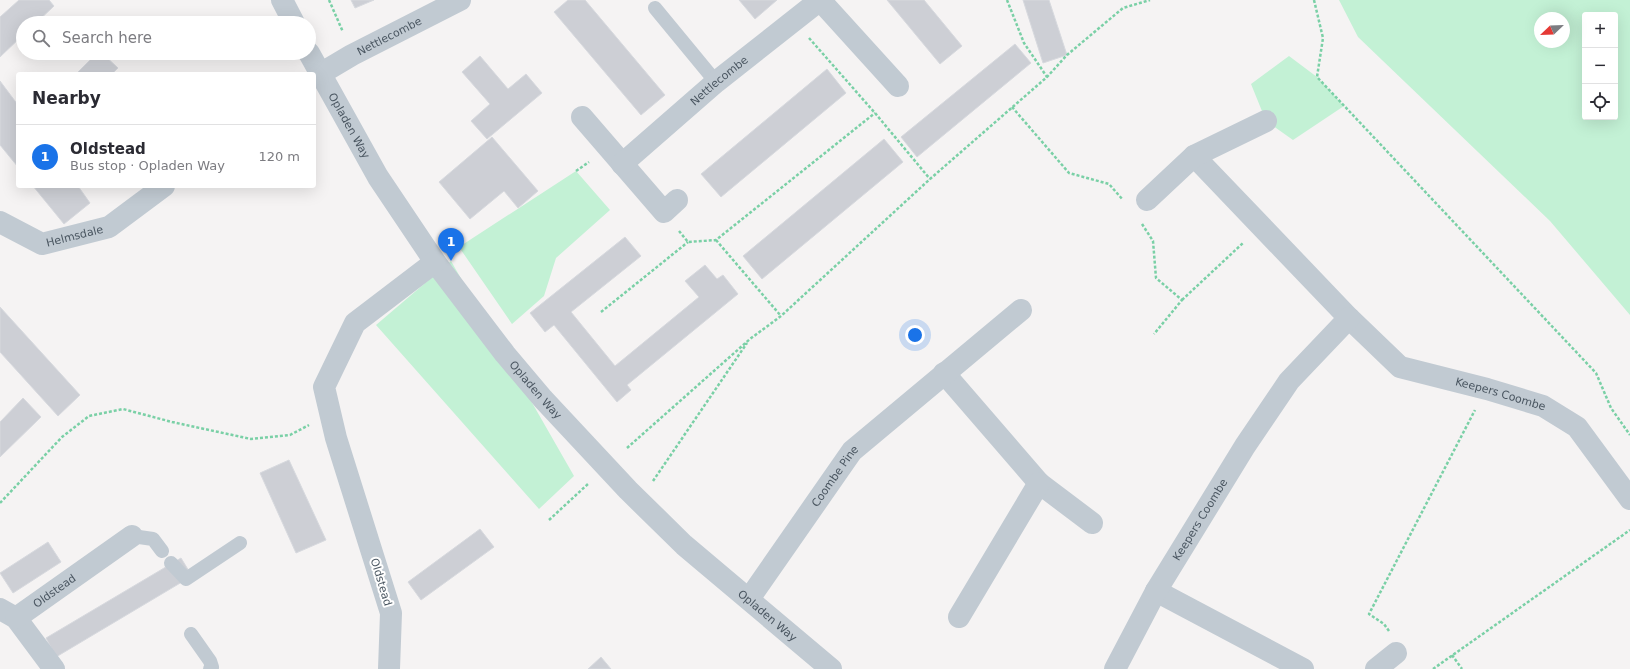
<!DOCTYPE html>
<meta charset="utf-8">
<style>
:root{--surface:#fff;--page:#f2f2f3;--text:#2b2b33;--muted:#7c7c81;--line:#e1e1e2;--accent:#1a73e8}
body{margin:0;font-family:"DejaVu Sans",sans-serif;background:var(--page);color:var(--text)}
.controls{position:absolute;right:12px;top:12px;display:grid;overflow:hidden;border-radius:4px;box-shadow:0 4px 16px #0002}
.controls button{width:36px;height:36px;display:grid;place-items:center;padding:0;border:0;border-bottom:1px solid var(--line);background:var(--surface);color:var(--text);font:20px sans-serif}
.compass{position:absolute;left:1534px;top:12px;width:36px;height:36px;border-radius:50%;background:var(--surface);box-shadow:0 4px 16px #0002;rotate:247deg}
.you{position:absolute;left:915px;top:335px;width:14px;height:14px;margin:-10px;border:3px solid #fff;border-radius:50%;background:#1a73e8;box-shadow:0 0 0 6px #1a73e833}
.badge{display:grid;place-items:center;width:26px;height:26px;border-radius:50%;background:var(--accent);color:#fff;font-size:13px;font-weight:700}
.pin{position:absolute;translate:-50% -33px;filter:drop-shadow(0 1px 2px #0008)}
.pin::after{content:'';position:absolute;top:21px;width:14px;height:12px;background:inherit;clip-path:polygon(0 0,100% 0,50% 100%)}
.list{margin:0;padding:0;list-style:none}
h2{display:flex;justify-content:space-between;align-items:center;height:52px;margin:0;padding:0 16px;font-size:17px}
h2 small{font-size:13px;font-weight:400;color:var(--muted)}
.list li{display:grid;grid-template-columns:26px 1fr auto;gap:12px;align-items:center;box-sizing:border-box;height:64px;padding:0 16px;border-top:1px solid var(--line)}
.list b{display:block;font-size:15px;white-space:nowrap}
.list p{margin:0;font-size:13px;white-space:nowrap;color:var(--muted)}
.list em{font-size:13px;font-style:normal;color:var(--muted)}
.icon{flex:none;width:22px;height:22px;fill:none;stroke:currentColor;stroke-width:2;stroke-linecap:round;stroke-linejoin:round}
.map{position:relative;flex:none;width:1630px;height:669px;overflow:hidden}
.search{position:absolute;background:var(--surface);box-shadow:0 4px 16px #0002;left:16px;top:16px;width:300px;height:44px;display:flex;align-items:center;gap:10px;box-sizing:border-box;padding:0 14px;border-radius:22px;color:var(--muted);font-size:15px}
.panel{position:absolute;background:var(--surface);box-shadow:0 4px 16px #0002;left:16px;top:72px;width:300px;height:116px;border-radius:4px}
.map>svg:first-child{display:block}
.green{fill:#c3f1d5;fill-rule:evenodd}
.building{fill:#cdcfd5;stroke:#d7d9de}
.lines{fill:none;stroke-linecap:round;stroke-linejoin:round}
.path{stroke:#7ad0a6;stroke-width:2.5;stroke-dasharray:3 2;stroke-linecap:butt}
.lane{stroke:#c1cad2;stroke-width:14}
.street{stroke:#c1cad2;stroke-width:22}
.labels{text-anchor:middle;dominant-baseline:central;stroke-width:4;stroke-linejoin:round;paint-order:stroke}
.street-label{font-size:11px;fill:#4a5661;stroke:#fff}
</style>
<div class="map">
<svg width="1630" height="669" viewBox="0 0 1630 669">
<rect width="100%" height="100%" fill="#f5f3f3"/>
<path class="green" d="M1339 0H1630V315L1550 221 1358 37ZM1585 15H1615V117H1585ZM1540 18H1564V42H1540Z
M1289 56 1317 77 1344 106 1293 140 1266 121 1251 84Z
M576 171 610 210 556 258 544 296 512 324 459 247Z
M451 261 574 476 539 509 376 325Z"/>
<path class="building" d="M19 0H49L54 6 36 23H23V35L0 57V17Z
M351 0H374L355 8Z
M568 0H585L665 95 641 115 554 12Z
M739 0H777L755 19Z
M887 0H924L962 46 940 64Z
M1023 0H1049L1067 55 1043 63Z
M1015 44 1031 63 917 157 901 137Z
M97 53H102L118 68 112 74H76Z
M480 56 508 89 526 74 542 93 487 139 471 121 490 104 462 72Z
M827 69 846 93 721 197 701 174Z
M0 81 18 105V167L0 145Z
M492 137 538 191 518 208 504 191 470 219 439 182Z
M884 139 903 162 762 279 743 256Z
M33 186H78L90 203 64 224Z
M625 237 641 256 571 312 615 366 699 297 685 281 705 265 717 279 723 275 738 294 627 385 631 390 617 402 554 325 545 332 530 313Z
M0 307 80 395 58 416 0 352Z
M23 398 41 417 0 457V422Z
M289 460 326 540 296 553 260 473Z
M480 529 494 547 421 600 408 582Z
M48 542 61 562 13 593 0 573Z
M181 558 192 576 56 657 46 638Z
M601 657 611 669H588Z"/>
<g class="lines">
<path class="path" d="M329 0 343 32
M1007 0 1024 43 1047 77
M1314 0 1323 38 1317 77 1596 373 1611 408 1630 435
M809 38 875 113 930 179
M1012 107 1069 173 1109 184 1123 200
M576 171 589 162
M1142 224 1153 241 1156 278 1182 300 1154 334
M679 231 688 242 716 240 875 113
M716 240 781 316
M1182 300 1243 243
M601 312 688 242
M627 448 750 339 781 316 930 179 1047 77 1067 55 1123 8 1150 0
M653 481 747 343
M0 503 62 437 89 416 123 409 172 422 251 439 290 435 309 425
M549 520 589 483
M1389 631 1384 624 1369 614 1475 410
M1452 655 1462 669
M1433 669 1630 530"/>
<path class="lane" d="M655 8 716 82
M132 536 153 539 162 551
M171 563 186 579 240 543
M191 634 210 661 212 667 210 669"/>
<g class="street">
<path d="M282 0 294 23"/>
<path id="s1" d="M309 53 378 177 435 262 505 354 543 399 628 490 684 545 831 669"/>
<path id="s2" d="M320 74 352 55 460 0"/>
<path d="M582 117 664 212 677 200"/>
<path id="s3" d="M1194 156 1349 318 1400 367 1487 389 1543 406 1577 427 1630 499"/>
<path id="s4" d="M622 164 716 82 820 0 898 86"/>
<path d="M1147 200 1194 156 1266 121"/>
<path id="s5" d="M0 222 42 244 109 227 164 186"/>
<path d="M944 373 1039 483 1092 523"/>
<path d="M1156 591 1303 669"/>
<path id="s6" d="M749 599 852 451 1021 310"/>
<path d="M0 609 16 618 54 669"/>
<path d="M959 617 1039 483"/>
<path id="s7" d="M16 618 132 536"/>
<path d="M389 669 391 613 336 438 324 387 355 323 435 262"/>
<path id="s8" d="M1115 669 1156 591 1245 446 1289 381 1349 318"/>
<path d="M1376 669 1396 653"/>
</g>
</g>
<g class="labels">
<g class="street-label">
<text stroke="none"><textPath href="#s2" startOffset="79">Nettlecombe</textPath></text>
<text stroke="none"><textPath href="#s4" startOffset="128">Nettlecombe</textPath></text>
<text stroke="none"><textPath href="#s1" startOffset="83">Opladen Way</textPath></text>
<text stroke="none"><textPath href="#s5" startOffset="81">Helmsdale</textPath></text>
<text stroke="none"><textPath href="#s1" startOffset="407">Opladen Way</textPath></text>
<text stroke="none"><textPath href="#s3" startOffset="399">Keepers Coombe</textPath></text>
<text stroke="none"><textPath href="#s6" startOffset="150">Coombe Pine</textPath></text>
<text stroke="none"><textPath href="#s8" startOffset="172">Keepers Coombe</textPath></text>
<text transform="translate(381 582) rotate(73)">Oldstead</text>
<text stroke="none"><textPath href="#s7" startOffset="47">Oldstead</textPath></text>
<text stroke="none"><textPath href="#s1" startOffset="731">Opladen Way</textPath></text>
</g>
</g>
</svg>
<div class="controls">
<button>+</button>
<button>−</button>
<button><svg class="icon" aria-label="locate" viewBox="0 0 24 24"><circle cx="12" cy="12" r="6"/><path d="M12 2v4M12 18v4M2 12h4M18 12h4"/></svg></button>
</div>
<svg class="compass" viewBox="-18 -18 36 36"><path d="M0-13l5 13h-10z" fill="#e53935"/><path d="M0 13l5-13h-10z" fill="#7c7c81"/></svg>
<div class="you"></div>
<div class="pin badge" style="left:451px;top:261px">1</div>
<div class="search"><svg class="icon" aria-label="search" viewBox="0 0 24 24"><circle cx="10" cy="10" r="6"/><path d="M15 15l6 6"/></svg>Search here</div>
<section class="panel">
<h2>Nearby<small></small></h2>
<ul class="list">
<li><span class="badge">1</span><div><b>Oldstead</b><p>Bus stop · Opladen Way</p></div><em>120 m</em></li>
</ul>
</section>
</div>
